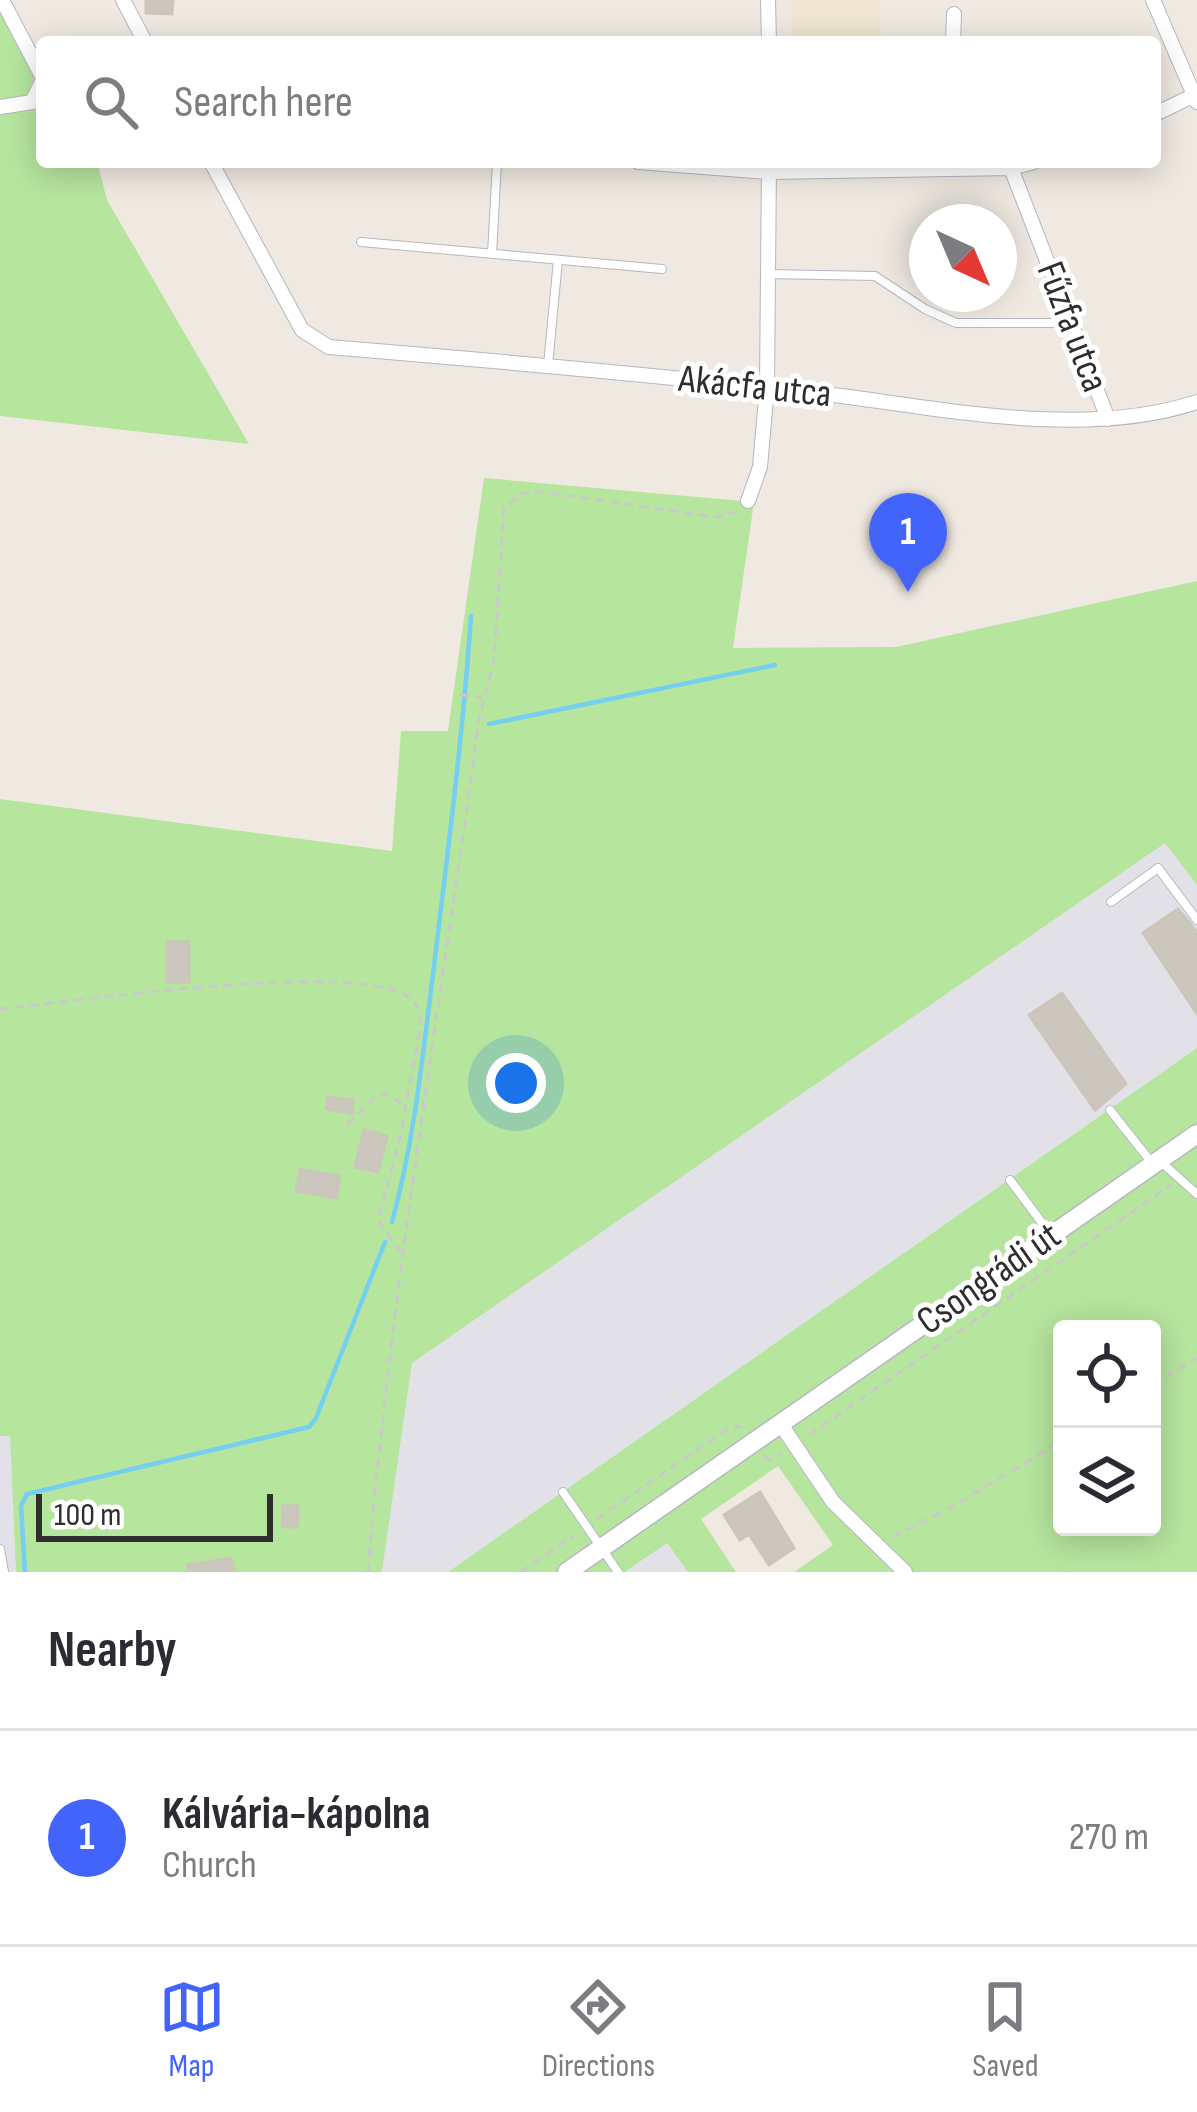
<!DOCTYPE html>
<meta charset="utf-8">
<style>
:root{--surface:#fff;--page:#f7f7f7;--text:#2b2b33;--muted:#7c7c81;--line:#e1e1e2;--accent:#4264fb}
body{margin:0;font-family:"Sofia Sans Condensed",sans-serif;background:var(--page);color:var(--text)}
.controls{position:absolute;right:36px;bottom:36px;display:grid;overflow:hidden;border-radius:12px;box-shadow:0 6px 30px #0003}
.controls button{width:108px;height:108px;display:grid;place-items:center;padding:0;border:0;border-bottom:3px solid var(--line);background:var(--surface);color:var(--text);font:60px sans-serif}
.compass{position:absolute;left:909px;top:204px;width:108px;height:108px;border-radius:50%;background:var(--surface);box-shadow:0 6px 30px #0003;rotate:136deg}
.scale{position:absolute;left:36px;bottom:30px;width:237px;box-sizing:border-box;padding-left:12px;border:6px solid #2e2e2e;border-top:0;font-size:33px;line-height:42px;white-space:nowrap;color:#2e2e2e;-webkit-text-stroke:9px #fff;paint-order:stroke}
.you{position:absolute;left:516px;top:1083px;width:42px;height:42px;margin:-30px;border:9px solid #fff;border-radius:50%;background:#1a73e8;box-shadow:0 0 0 18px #1a73e833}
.badge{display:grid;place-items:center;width:78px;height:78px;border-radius:50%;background:var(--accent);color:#fff;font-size:39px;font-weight:700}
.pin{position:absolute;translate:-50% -99px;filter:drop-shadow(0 3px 6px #0008)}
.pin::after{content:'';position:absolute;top:63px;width:42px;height:36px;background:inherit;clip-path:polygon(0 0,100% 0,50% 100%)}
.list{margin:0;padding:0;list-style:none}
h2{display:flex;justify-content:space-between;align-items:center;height:156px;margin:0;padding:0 48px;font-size:51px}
h2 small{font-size:39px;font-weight:400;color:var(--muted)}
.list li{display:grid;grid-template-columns:78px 1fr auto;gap:36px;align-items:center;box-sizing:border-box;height:216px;padding:0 48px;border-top:3px solid var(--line)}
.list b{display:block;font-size:45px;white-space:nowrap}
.list p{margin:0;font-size:39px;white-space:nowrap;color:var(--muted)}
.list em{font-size:39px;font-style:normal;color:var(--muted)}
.icon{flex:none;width:66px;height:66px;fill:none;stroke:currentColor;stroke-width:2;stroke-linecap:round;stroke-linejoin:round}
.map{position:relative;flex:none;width:1197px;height:1572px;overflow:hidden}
.search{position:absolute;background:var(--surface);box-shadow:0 6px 30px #0003;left:36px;right:36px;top:36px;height:132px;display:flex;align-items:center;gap:30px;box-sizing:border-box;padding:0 42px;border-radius:12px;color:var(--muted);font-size:45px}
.sheet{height:372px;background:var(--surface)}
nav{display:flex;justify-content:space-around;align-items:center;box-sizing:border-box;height:168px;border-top:3px solid var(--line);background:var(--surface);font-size:33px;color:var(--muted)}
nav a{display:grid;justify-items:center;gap:6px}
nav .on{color:var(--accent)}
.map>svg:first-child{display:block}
.industrial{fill:#e3e1e8}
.education{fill:#f0e6d1}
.green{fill:#b6e59e;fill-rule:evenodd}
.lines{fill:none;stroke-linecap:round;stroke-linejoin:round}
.stream{stroke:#75cff0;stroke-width:4.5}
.building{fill:#cbc7bf;stroke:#cbc5ba;stroke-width:3}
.service-casing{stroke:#b4b7c1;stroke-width:10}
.minor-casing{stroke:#b4b7c1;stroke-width:16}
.secondary-casing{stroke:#b4b7c1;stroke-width:21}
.path{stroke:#c9c9c9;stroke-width:3;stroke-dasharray:9 6;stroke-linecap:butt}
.service{stroke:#fff;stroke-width:8}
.minor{stroke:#fff;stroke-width:14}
.secondary{stroke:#fff;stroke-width:18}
.labels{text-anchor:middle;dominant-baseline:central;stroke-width:10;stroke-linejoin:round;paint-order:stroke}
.street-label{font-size:39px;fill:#2e2e2e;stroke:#fff}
</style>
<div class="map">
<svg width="1197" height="1572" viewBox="0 0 1197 1572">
<rect width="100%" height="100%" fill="#efe9e1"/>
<path class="industrial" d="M1166 842 1197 885V1048L448 1572H382L412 1363Z
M10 1435 16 1572H0V1436Z
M667 1543 688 1572H625Z"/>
<path class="education" d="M791 0H880V42H791Z"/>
<path class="green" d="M0 0 42 70V162H97L107 200 249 444 0 416Z
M484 478 754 502 733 648 896 647 1197 581V885L1165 843 412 1363 382 1572H16L10 1436H0V799L392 851 401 731H448Z
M1197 1048V1572H794L833 1545 778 1466 701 1519 736 1572H688L667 1543 625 1572H448ZM1062 1329H1152V1527H1062Z"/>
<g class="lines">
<path class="stream" d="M489 724 775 665
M392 1222C415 1138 423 1052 434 966 448 850 463 734 471 616
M25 1572 21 1506 27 1494 309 1427 316 1418 385 1242"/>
</g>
<path class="building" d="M146 0H173L172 14 146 13Z
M1178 909 1197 932V1014L1143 933Z
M167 942H189V982H167Z
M1062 993 1126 1084 1095 1110 1029 1015Z
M328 1097 353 1100 352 1113 326 1109Z
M364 1130 387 1136 378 1172 355 1167Z
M300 1169 340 1176 336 1198 296 1191Z
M760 1492 794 1548 769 1565 749 1534 740 1540 724 1515Z
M283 1506H298L297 1527H283Z
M231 1558 234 1572H189L188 1565Z"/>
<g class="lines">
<defs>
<path id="service" d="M361 242 662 269
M492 254 497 162
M768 274 875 276 925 309 956 323H1070
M548 365 558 260
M1111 902 1158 868 1197 920
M1110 1110 1152 1163
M1160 1161 1197 1194
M1010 1180 1051 1235
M563 1492 618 1572
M0 1549 4 1572"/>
<path id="minor" d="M2 0 42 76
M123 0 145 42
M768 0 769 42
M1153 0 1197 102
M953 42 954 14
M0 107 32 102 42 82
M1155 114 1197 94
M211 162 302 330 329 347C486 360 643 374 800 391 925 404 1076 442 1197 402
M638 162 769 172 1011 168 1034 162
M1011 168 1108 419
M748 501 760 467 767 387 769 162
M780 1423 833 1502 905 1572"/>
<path id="secondary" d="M567 1572 1197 1134"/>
</defs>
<use href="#service" class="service-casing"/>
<use href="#minor" class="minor-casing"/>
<use href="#secondary" class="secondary-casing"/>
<path class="path" d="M460 695 482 697
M0 1009C77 1001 349 961 407 996 420 1004 421 1015 420 1028L400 1137 378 1221 401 1252
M347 1124 376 1097 385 1093 402 1104
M1152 1385 1197 1358
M809 1435 1171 1185
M764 1455 770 1460 781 1454
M597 1519 724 1431 737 1426 744 1429
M893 1537 951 1507 1062 1441
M368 1572C391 1288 441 1003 479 720L494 660 504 509 521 494 533 491 717 517 739 511
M521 1572 574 1535"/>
<use href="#service" class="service"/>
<use href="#minor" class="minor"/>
<use href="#secondary" class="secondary"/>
</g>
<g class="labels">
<g class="street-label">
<text transform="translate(1072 327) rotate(69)">Fűzfa utca</text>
<text transform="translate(755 387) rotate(6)">Akácfa utca</text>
<text transform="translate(989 1279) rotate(-35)">Csongrádi út</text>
</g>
</g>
</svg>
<div class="controls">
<button><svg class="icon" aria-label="locate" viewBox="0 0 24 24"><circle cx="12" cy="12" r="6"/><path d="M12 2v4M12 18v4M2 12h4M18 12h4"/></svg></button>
<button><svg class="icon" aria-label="layers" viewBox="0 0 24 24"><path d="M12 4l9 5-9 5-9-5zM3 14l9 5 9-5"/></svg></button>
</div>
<svg class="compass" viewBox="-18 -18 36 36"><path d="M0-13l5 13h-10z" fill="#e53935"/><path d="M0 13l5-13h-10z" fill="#7c7c81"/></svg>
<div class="scale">100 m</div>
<div class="you"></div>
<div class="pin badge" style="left:908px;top:592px">1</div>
<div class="search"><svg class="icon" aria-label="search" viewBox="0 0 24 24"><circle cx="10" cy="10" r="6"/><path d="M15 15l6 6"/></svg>Search here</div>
</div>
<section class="sheet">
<h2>Nearby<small></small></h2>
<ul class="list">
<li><span class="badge">1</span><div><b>Kálvária-kápolna</b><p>Church</p></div><em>270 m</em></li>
</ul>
</section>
<nav>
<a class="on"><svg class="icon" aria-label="map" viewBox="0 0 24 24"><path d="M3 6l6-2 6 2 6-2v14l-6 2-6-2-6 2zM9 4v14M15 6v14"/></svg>Map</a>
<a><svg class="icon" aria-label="directions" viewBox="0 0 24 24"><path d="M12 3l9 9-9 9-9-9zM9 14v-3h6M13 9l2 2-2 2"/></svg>Directions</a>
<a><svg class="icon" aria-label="saved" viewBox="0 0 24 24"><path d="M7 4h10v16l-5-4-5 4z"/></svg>Saved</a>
</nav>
